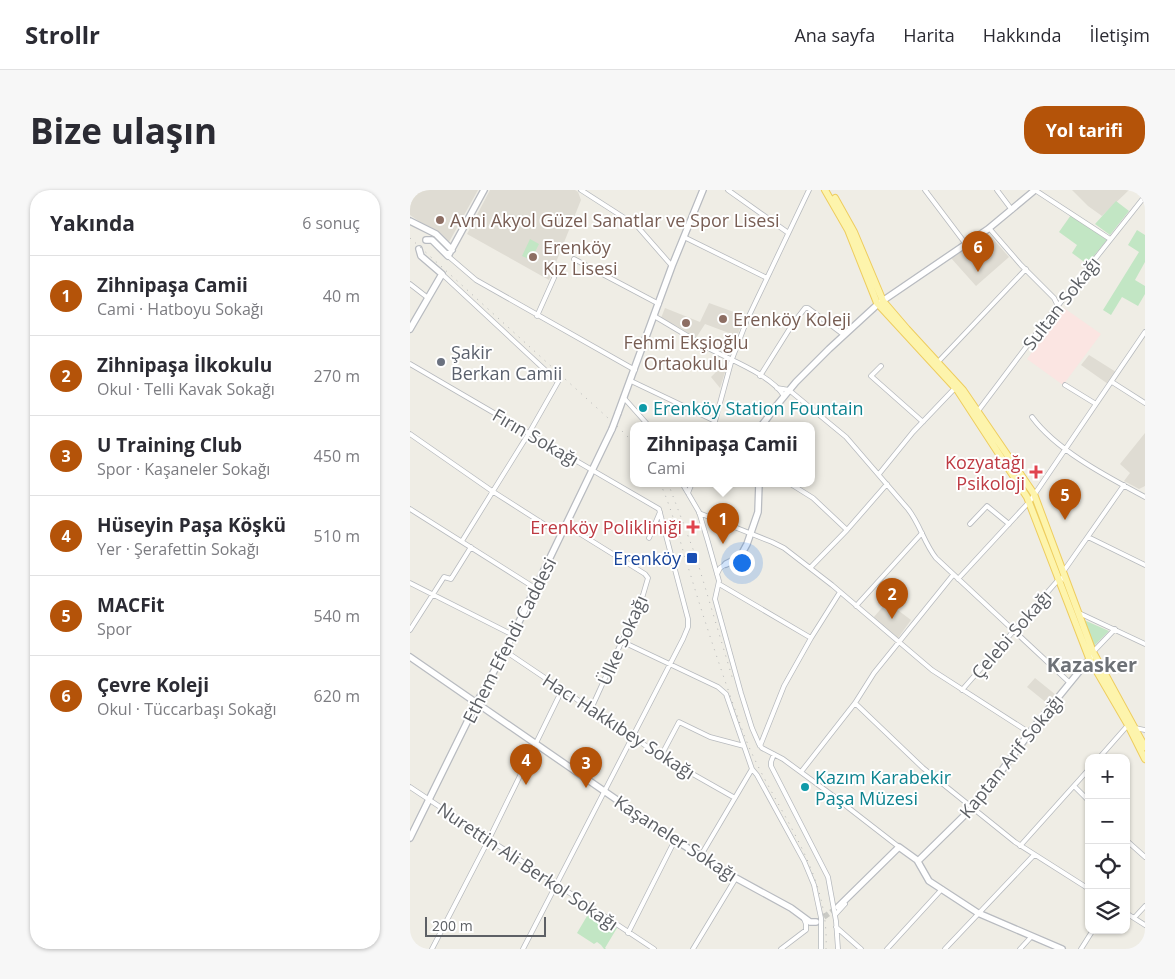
<!DOCTYPE html>
<html lang="tr">
<meta charset="utf-8">
<style>
:root{--surface:#fff;--page:#f7f7f7;--text:#2b2b33;--muted:#7c7c81;--line:#e1e1e2;--accent:#b45309}
body{margin:0;font-family:"Open Sans",sans-serif;background:var(--page);color:var(--text)}
.controls{position:absolute;right:15px;bottom:15px;display:grid;overflow:hidden;border-radius:10px;box-shadow:0 1px 4px #0004}
.controls button{width:45px;height:45px;display:grid;place-items:center;padding:0;border:0;border-bottom:1px solid var(--line);background:var(--surface);color:var(--text);font:25px sans-serif}
.scale{position:absolute;left:15px;bottom:12px;width:121px;box-sizing:border-box;padding-left:5px;border:2px solid #5d6065;border-top:0;font-size:14px;line-height:18px;white-space:nowrap;color:#5d6065;-webkit-text-stroke:4px #fff;paint-order:stroke}
.you{position:absolute;left:331px;top:372px;width:18px;height:18px;margin:-12px;border:4px solid #fff;border-radius:50%;background:#1a73e8;box-shadow:0 0 0 8px #1a73e833}
.badge{display:grid;place-items:center;width:32px;height:32px;border-radius:50%;background:var(--accent);color:#fff;font-size:16px;font-weight:700}
.pin{position:absolute;translate:-50% -41px;filter:drop-shadow(0 1px 2px #0008)}
.pin::after{content:'';position:absolute;top:26px;width:18px;height:15px;background:inherit;clip-path:polygon(0 0,100% 0,50% 100%)}
.popup{position:absolute;left:220px;top:232px;width:185px;height:65px;box-sizing:border-box;display:grid;place-content:center;border-radius:10px;background:var(--surface);filter:drop-shadow(0 1px 4px #0005);font-size:16px;white-space:nowrap;color:var(--muted)}
.popup b{font-size:19px;color:var(--text)}
.popup::after{content:'';position:absolute;left:50%;top:100%;margin-left:-10px;border:10px solid transparent;border-top-color:var(--surface)}
.list{margin:0;padding:0;list-style:none}
h2{display:flex;justify-content:space-between;align-items:center;height:65px;margin:0;padding:0 20px;font-size:21px}
h2 small{font-size:16px;font-weight:400;color:var(--muted)}
.list li{display:grid;grid-template-columns:32px 1fr auto;gap:15px;align-items:center;box-sizing:border-box;height:80px;padding:0 20px;border-top:1px solid var(--line)}
.list b{display:block;font-size:19px;white-space:nowrap}
.list p{margin:0;font-size:16px;white-space:nowrap;color:var(--muted)}
.list em{font-size:16px;font-style:normal;color:var(--muted)}
.icon{flex:none;width:28px;height:28px;fill:none;stroke:currentColor;stroke-width:2;stroke-linecap:round;stroke-linejoin:round}
.map{position:relative;flex:none;width:735px;height:759px;overflow:hidden;border-radius:20px}
header{display:flex;align-items:center;gap:30px;box-sizing:border-box;height:70px;padding:0 25px;background:var(--surface);border-bottom:1px solid var(--line)}
header strong{font-size:24px}
nav{display:flex;gap:28px;margin-inline-start:auto;font-size:18px}
.intro{display:flex;align-items:center;justify-content:space-between;box-sizing:border-box;height:120px;padding:0 30px}
h1{margin:0;font-size:35px}
.button{padding:12px 22px;border-radius:20px;background:var(--accent);color:#fff;font-size:18px;font-weight:700}
main{display:flex;gap:30px;padding:0 30px}
aside{flex:1;background:var(--surface);border-radius:20px;box-shadow:0 1px 4px #0004}
.map>svg:first-child{display:block}
.education{fill:#dfdcd3}
.medical{fill:#fbe5e2}
.green{fill:#c2e6c4}
.lines{fill:none;stroke-linecap:round;stroke-linejoin:round}
.secondary-tunnel{stroke:#cacac5;stroke-width:5.5;stroke-dasharray:5.5 3;stroke-linecap:butt}
.street-casing{stroke:#b7babe;stroke-width:5.5}
.secondary-casing{stroke:#b8bbc0;stroke-width:8}
.primary-casing{stroke:#eecd5f;stroke-width:8}
.street{stroke:#fff;stroke-width:4}
.secondary{stroke:#fff;stroke-width:5.5}
.primary{stroke:#fdf4ac;stroke-width:6}
.rail{stroke:#b5b6b6;stroke-width:1;stroke-dasharray:1 6;stroke-linecap:butt}
.secondary-bridge-casing{stroke:#b8bbc0;stroke-width:8;stroke-linecap:butt}
.secondary-bridge{stroke:#fff;stroke-width:5.5}
.education-dot{fill:#8d6e63;stroke:#fff;stroke-width:2}
.worship-dot{fill:#6b7280;stroke:#fff;stroke-width:2}
.culture-dot{fill:#0f9aa8;stroke:#fff;stroke-width:2}
.health-dot{fill:#e0444e;stroke:#fff;stroke-width:2}
.transit-dot{fill:#1a4fb4;stroke:#fff;stroke-width:2}
.labels{text-anchor:middle;dominant-baseline:central;stroke-width:4;stroke-linejoin:round;paint-order:stroke}
.education-label{font-size:18px;fill:#785e54;stroke:#fff;text-anchor:start}
.street-label{font-size:18px;fill:#5d6065;stroke:#fff}
.worship-label{font-size:18px;fill:#5b616d;stroke:#fff;text-anchor:start}
.culture-label{font-size:18px;fill:#0d838f;stroke:#fff;text-anchor:start}
.health-label{font-size:18px;fill:#be3a42;stroke:#fff;text-anchor:end}
.transit-label{font-size:18px;fill:#164399;stroke:#fff;text-anchor:end}
.quarter-label{font-size:20px;font-weight:bold;fill:#6e7277;stroke:#fff}
</style>
<header>
<strong>Strollr</strong>
<nav><a>Ana sayfa</a><a>Harita</a><a>Hakkında</a><a>İletişim</a></nav>
</header>
<div class="intro"><h1>Bize ulaşın</h1><a class="button">Yol tarifi</a></div>
<main>
<aside>
<h2>Yakında<small>6 sonuç</small></h2>
<ul class="list">
<li><span class="badge">1</span><div><b>Zihnipaşa Camii</b><p>Cami · Hatboyu Sokağı</p></div><em>40 m</em></li>
<li><span class="badge">2</span><div><b>Zihnipaşa İlkokulu</b><p>Okul · Telli Kavak Sokağı</p></div><em>270 m</em></li>
<li><span class="badge">3</span><div><b>U Training Club</b><p>Spor · Kaşaneler Sokağı</p></div><em>450 m</em></li>
<li><span class="badge">4</span><div><b>Hüseyin Paşa Köşkü</b><p>Yer · Şerafettin Sokağı</p></div><em>510 m</em></li>
<li><span class="badge">5</span><div><b>MACFit</b><p>Spor</p></div><em>540 m</em></li>
<li><span class="badge">6</span><div><b>Çevre Koleji</b><p>Okul · Tüccarbaşı Sokağı</p></div><em>620 m</em></li>
</ul>
</aside>
<div class="map">
<svg width="735" height="759" viewBox="0 0 735 759">
<rect width="100%" height="100%" fill="#efede5"/>
<path class="education" d="M2 0H68L39 52 0 25V4Z
M80 0H165L168 2 171 10 139 90 57 44Z
M662 0H719L692 26 678 16Z
M577 42 599 67 566 96 541 68Z
M299 113 335 126 327 146 295 134 286 148 251 128 255 118 290 132Z
M679 165 706 182 698 194 671 175Z
M316 172 317 176 310 198 301 187Z
M735 243V296L729 299 714 291 720 283 710 274Z
M477 412 501 430 488 448 463 428Z
M625 488 646 505 638 514 617 497Z"/>
<path class="medical" d="M654 118 691 144 653 195 617 169Z"/>
<path class="green" d="M706 11 719 21 700 45 685 34Z
M661 25 697 50 677 74 662 63 667 55 649 42Z
M727 40 735 45V72L725 90 735 96V104L728 116 712 107 701 125 693 120 729 62 718 55Z
M120 49 129 54 121 70 112 66Z
M674 430 699 441 684 456Z
M180 721 207 738 195 758 196 759H194L191 755 187 752 184 754 167 743Z"/>
<g class="lines">
<path class="secondary-tunnel" d="M407 732 428 717"/>
<defs>
<path id="street" d="M171 0 227 36 262 76
M318 0 377 42
M515 0 555 53
M587 0 602 20
M625 0 700 49
M579 38 611 75 644 108 648 116
M274 47 357 88
M38 66 66 90 225 180
M164 69 249 114
M32 84 148 192 119 243 52 351
M0 94 18 108
M127 126 144 88
M244 126C263 137 282 149 302 160 323 171 362 186 374 206
M528 172 616 79
M0 174 249 319 278 429V437L273 449 113 759
M471 176 461 186 513 232
M350 186 382 135 395 118H398L434 145
M221 191 305 231
M702 192 735 213
M655 195 686 214
M367 198 379 200 436 247 498 319C510 334 514 353 526 368L660 493
M214 208 238 235
M568 221 635 132 735 6
M622 227C647 261 698 287 735 307
M304 235 322 169 337 130 399 0
M0 244 82 301 151 345
M469 284 503 242 545 198
M272 293 289 322 298 352 309 391 305 409 331 503 342 538 349 554 352 558 373 569 422 605 489 657
M379 293 403 308 437 340
M278 303 282 293
M0 319 125 398
M289 323 362 352 374 358 422 395 522 480 620 543
M560 334 577 316 599 334
M156 335 235 384 238 388 233 405 181 519
M678 347 735 375
M239 348 250 322
M400 378 437 340 477 294
M653 382 714 295
M307 384 310 378 316 374
M548 389 620 311 735 142
M0 393 103 445
M309 394 401 448
M446 416 512 343
M669 423 735 454
M0 440 34 387 41 389 61 357
M211 451 308 497 316 504 342 579 347 585 394 671 404 695 411 728V759
M95 461 251 566 325 608
M683 462 705 439
M552 500 649 389 653 388 656 391
M445 513 513 578 605 652 679 699
M725 538 735 540
M350 556 374 496 401 448 430 402
M364 564 361 572V576L418 687 426 731 428 759
M251 566 269 532 300 547 334 556
M689 568 718 535
M391 582 445 513 464 483 543 385
M664 596 679 611
M0 597 244 759
M716 650 735 667
M610 656 679 579
M290 667 342 579
M716 723 735 735
M425 725 435 714
M724 728 735 716
M426 737 451 759
M218 743 265 650
M22 759 79 649 152 500
M283 759 326 688
M371 759 396 740V734L394 729
M477 759 532 699
M535 759 624 665
M610 759 622 746
M671 759 683 740"/>
<path id="secondary" d="M0 31 26 44 42 60
M16 50H22L38 66 74 0
M0 139 32 84 11 66 9 59
M208 223 262 76 293 0
M352 235 367 215 386 192 419 159 468 114 578 39 625 0
M316 374 330 367 337 354 348 322 349 293
M0 467 265 650 326 688 381 718 400 732H406
M0 648 66 514 95 461 202 239
M508 671 569 611 624 537 681 467
M428 717 489 657 507 670 519 691 568 723 652 759"/>
<path id="primary" d="M415 0 438 40 467 113 548 201 617 307 679 468 718 535 735 569
M425 8 444 42 473 111 497 139 553 200 624 304 683 462 735 557"/>
</defs>
<use href="#street" class="street-casing"/>
<use href="#secondary" class="secondary-casing"/>
<use href="#primary" class="primary-casing"/>
<use href="#street" class="street"/>
<use href="#secondary" class="secondary"/>
<use href="#primary" class="primary"/>
<path class="rail" d="M0 48 209 238 224 253
M250 293C263 321 270 353 280 383 296 436 314 489 333 542 360 615 420 676 416 759
M258 293 286 367 323 490"/>
<defs>
<path id="secondary-bridge" d="M202 239 208 223"/>
</defs>
<use href="#secondary-bridge" class="secondary-bridge-casing"/>
<use href="#secondary-bridge" class="secondary-bridge"/>
</g>
<g class="education-dot">
<circle cx="30" cy="30" r="5"/>
<circle cx="123" cy="67" r="5"/>
<circle cx="313" cy="129" r="5"/>
<circle cx="276" cy="133" r="5"/>
</g>
<circle class="worship-dot" cx="31" cy="172" r="5"/>
<g class="culture-dot">
<circle cx="233" cy="218" r="5"/>
<circle cx="395" cy="597" r="5"/>
</g>
<g class="health-dot">
<path d="M623.5 274.5h5v5h5v5h-5v5h-5v-5h-5v-5h5z"/>
<path d="M280.5 329.5h5v5h5v5h-5v5h-5v-5h-5v-5h5z"/>
</g>
<rect class="transit-dot" x="276" y="362" width="12" height="12" rx="2.5"/>
<g class="labels">
<g class="education-label">
<text x="40" y="30">Avni Akyol Güzel Sanatlar ve Spor Lisesi</text>
<text x="133" y="57">Erenköy<tspan x="133" dy="21">Kız Lisesi</tspan></text>
<text x="323" y="129">Erenköy Koleji</text>
<text x="276" y="152" text-anchor="middle">Fehmi Ekşioğlu<tspan x="276" dy="21">Ortaokulu</tspan></text>
</g>
<g class="street-label">
<text transform="translate(651 113) rotate(-52)">Sultan Sokağı</text>
<text transform="translate(126 247) rotate(30)">Fırın Sokağı</text>
<text transform="translate(601 444) rotate(-49)">Çelebi Sokağı</text>
<text transform="translate(99 450) rotate(-63)">Ethem Efendi Caddesi</text>
<text transform="translate(212 450) rotate(-66)">Ülke Sokağı</text>
<text transform="translate(209 536) rotate(33)">Hacı Hakkıbey Sokağı</text>
<text transform="translate(601 566) rotate(-51)">Kaptan Arif Sokağı</text>
<text transform="translate(266 648) rotate(33)">Kaşaneler Sokağı</text>
<text transform="translate(118 676) rotate(34)">Nurettin Ali Berkol Sokağı</text>
</g>
<g class="worship-label">
<text x="41" y="162">Şakir<tspan x="41" dy="21">Berkan Camii</tspan></text>
</g>
<g class="culture-label">
<text x="243" y="218">Erenköy Station Fountain</text>
<text x="405" y="587">Kazım Karabekir<tspan x="405" dy="21">Paşa Müzesi</tspan></text>
</g>
<g class="health-label">
<text x="615" y="272">Kozyatağı<tspan x="615" dy="21">Psikoloji</tspan></text>
<text x="272" y="337">Erenköy Polikliniği</text>
</g>
<g class="transit-label">
<text x="271" y="368">Erenköy</text>
</g>
<g class="quarter-label">
<text x="682" y="474">Kazasker</text>
</g>
</g>
</svg>
<div class="controls">
<button>+</button>
<button>−</button>
<button><svg class="icon" aria-label="locate" viewBox="0 0 24 24"><circle cx="12" cy="12" r="6"/><path d="M12 2v4M12 18v4M2 12h4M18 12h4"/></svg></button>
<button><svg class="icon" aria-label="layers" viewBox="0 0 24 24"><path d="M12 4l9 5-9 5-9-5zM3 14l9 5 9-5"/></svg></button>
</div>
<div class="scale">200 m</div>
<div class="you"></div>
<div class="pin badge" style="left:313px;top:354px">1</div>
<div class="popup"><b>Zihnipaşa Camii</b>Cami</div>
<div class="pin badge" style="left:482px;top:429px">2</div>
<div class="pin badge" style="left:176px;top:598px">3</div>
<div class="pin badge" style="left:116px;top:595px">4</div>
<div class="pin badge" style="left:655px;top:330px">5</div>
<div class="pin badge" style="left:568px;top:82px">6</div>
</div>
</main>
